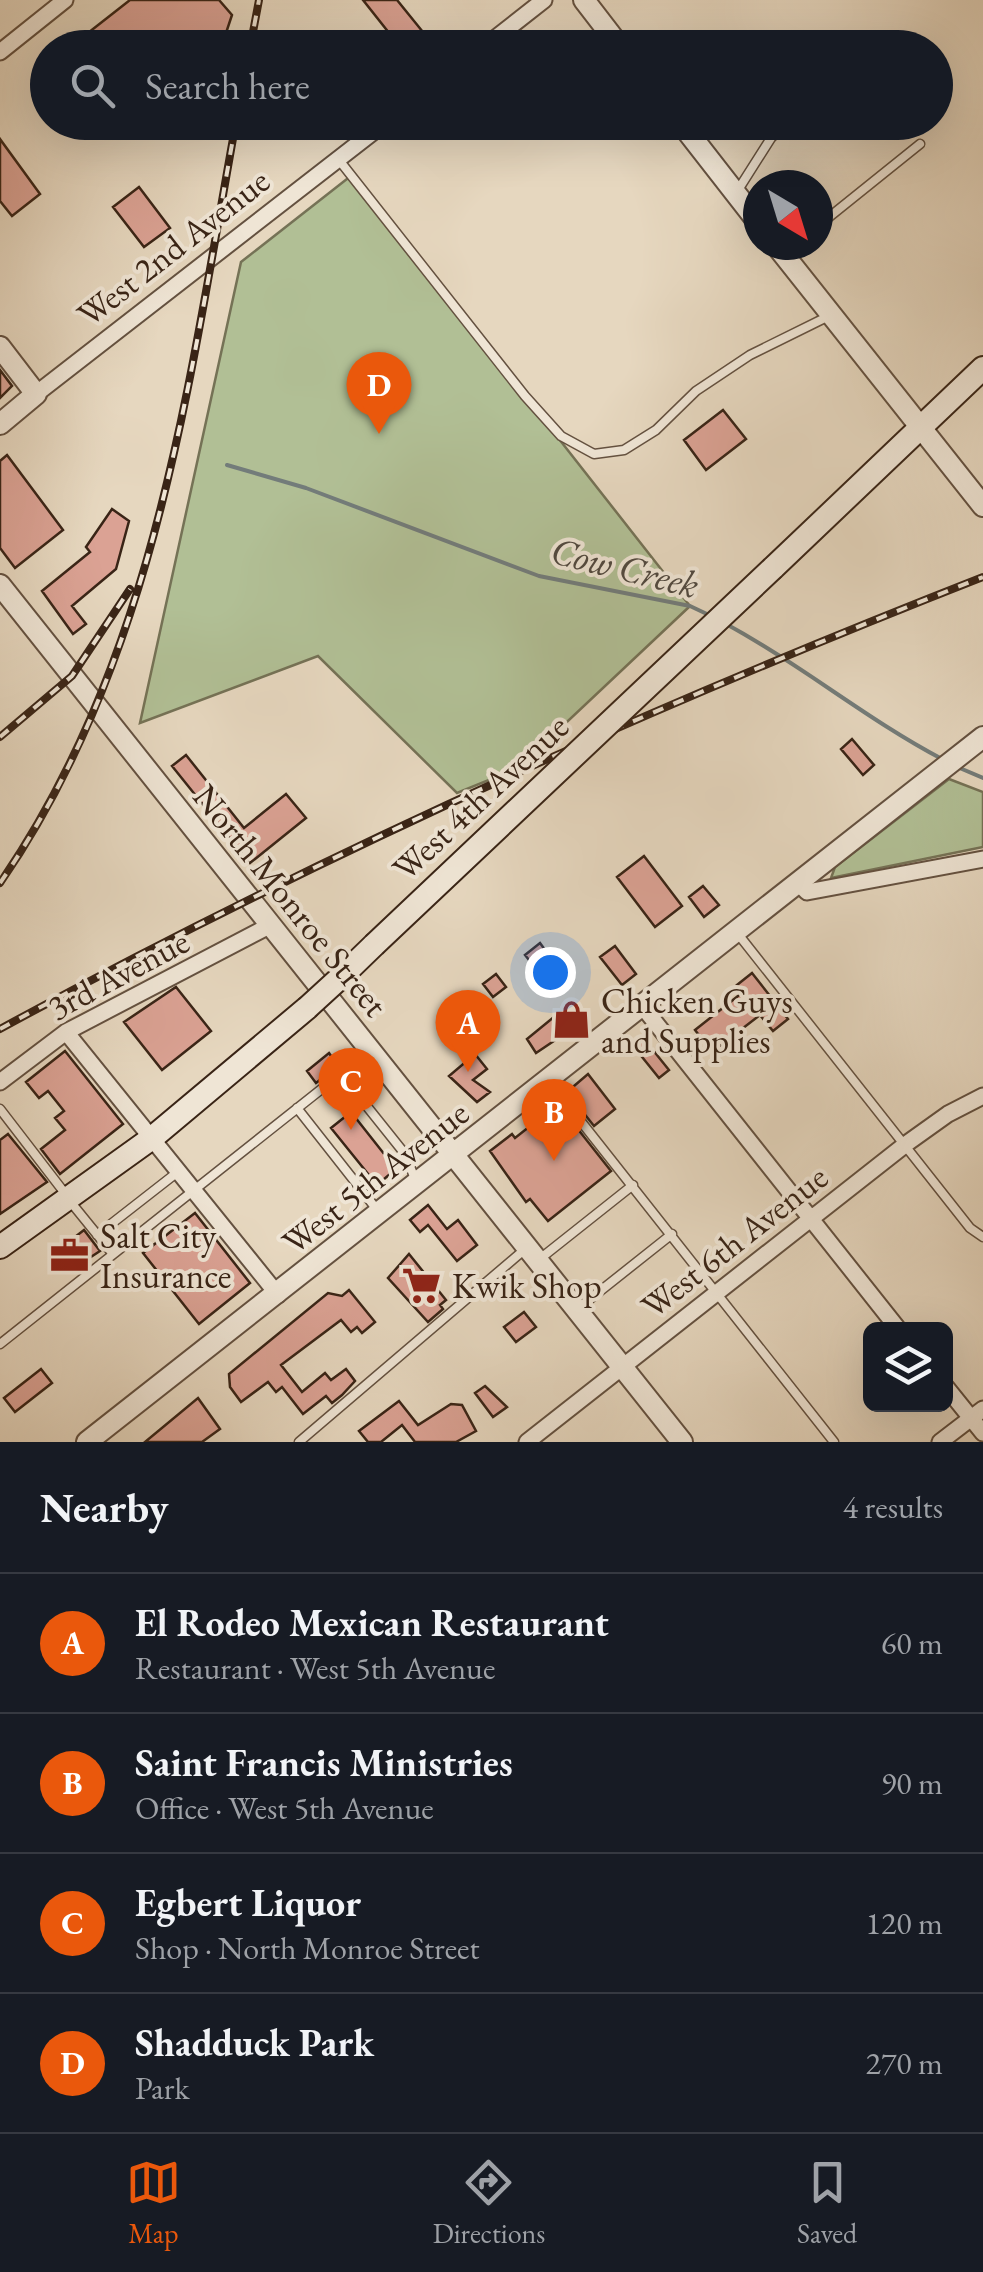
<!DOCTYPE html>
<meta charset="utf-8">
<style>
:root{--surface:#171b24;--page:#20242c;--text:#f1f3f6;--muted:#9ea1a6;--line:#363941;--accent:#ea580c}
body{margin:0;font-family:"EB Garamond",serif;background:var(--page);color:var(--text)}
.controls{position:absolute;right:30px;bottom:30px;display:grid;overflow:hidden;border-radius:15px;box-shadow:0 10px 40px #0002}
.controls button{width:90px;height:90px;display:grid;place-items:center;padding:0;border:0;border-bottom:2px solid var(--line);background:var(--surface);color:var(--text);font:50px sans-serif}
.compass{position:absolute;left:743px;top:170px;width:90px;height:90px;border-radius:50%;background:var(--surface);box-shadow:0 10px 40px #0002;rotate:142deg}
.you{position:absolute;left:550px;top:972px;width:35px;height:35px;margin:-25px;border:8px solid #fff;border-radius:50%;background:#1a73e8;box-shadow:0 0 0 15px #1a73e833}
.badge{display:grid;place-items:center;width:65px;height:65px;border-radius:50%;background:var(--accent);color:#fff;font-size:32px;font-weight:700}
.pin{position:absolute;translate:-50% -82px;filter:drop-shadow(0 2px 5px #0008)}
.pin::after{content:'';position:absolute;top:52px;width:35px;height:30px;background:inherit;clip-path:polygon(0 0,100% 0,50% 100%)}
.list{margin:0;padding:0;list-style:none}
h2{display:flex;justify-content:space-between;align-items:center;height:130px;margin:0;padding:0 40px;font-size:42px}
h2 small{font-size:32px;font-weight:400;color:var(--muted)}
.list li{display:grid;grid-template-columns:65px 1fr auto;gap:30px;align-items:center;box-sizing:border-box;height:140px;padding:0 40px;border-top:2px solid var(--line)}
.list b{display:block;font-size:38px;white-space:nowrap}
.list p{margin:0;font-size:32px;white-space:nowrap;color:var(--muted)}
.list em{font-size:32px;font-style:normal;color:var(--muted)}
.icon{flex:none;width:55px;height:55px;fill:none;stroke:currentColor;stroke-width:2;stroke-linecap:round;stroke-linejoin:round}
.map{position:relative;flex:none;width:983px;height:1442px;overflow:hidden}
.search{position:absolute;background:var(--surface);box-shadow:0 10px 40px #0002;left:30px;right:30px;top:30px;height:110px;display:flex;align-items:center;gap:25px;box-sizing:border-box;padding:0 35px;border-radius:55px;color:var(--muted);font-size:38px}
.sheet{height:690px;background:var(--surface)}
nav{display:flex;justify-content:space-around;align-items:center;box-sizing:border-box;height:140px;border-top:2px solid var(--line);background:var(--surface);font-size:28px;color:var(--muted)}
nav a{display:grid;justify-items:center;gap:5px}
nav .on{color:var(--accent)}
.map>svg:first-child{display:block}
.green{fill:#b1bf95;stroke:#757256;stroke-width:2.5}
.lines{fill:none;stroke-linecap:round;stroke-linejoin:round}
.stream{stroke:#737c7a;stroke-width:4}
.building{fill:#dba294;stroke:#392416;stroke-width:2.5}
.service-casing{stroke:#645140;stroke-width:11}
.minor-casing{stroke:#645140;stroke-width:19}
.tertiary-casing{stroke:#645140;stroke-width:24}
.secondary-casing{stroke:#392416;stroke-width:26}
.service{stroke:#efe5d5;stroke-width:8}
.minor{stroke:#efe5d5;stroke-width:15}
.tertiary{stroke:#efe5d5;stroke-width:20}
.secondary{stroke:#efe5d5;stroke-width:22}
.rail-casing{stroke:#392416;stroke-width:8}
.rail{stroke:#efe5d5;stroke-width:4;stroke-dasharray:11;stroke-linecap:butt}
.secondary-bridge-casing{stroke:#392416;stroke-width:26;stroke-linecap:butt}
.secondary-bridge{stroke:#efe5d5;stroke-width:22}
.labels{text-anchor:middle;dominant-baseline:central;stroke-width:8;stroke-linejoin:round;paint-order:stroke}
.street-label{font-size:35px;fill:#392416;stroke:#efe5d5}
.poi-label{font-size:35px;fill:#392416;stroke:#efe5d5;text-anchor:start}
.water-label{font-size:38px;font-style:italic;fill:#514940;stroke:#efe5d5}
</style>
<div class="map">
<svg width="983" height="1442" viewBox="0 0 983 1442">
<rect width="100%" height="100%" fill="#e6d7bf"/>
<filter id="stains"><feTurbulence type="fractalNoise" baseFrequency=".002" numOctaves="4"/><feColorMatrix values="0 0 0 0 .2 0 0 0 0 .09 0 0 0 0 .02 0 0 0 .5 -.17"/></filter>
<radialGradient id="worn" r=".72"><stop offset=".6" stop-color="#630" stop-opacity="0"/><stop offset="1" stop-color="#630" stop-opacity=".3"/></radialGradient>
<path class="green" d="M352 175 690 606 518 768 457 793 318 656 140 723 241 262Z
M949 779 983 792V847L831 878 835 867Z"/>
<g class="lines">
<path class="stream" d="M227 465 306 488 539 576 690 606 709 615
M726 624C802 665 866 719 942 759
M955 766 983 778"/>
</g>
<path class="building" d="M130 0H219L232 15 221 48H85L79 40Z
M363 0H397L427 37 414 48H401Z
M0 139 40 194 12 216 0 201Z
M139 187 170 228 144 247 113 207Z
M0 370 12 386 0 398Z
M723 410 746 439 706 470 684 440Z
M7 455 63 530 15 568 0 548V461Z
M112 509 129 521 116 569 72 606 86 624 73 634 42 591 90 552 86 547Z
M852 739 874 765 863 775 841 749Z
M186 755 244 828 286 794 306 818 250 863 172 766Z
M644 856 682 906 655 927 617 877Z
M703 886 719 905 704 917 689 897Z
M540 943 548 954 533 965 525 955Z
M615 946 636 974 622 985 600 957Z
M752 973 788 1019 773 1031 760 1015 712 1052 695 1030 743 992 737 985Z
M496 974 506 987 493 997 483 984Z
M176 987 211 1031 162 1070 124 1022Z
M571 1003 585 1020 536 1053 527 1039Z
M644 1039 669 1070 659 1078 634 1047Z
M65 1051 123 1124 60 1174 41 1149 65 1130 55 1118 64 1111 48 1091 39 1098 26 1082Z
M329 1053 338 1066 316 1083 307 1071Z
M475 1054 487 1069 473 1080 490 1092 477 1102 449 1076Z
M588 1074 615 1109 594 1126 567 1092Z
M558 1104 611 1171 548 1221 530 1199 526 1202 490 1151 512 1134 515 1138Z
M351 1112 396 1169 377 1185 331 1128Z
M8 1134 47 1182 0 1214V1140Z
M428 1205 447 1229 458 1220 477 1245 457 1261 428 1225 420 1232 410 1220Z
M195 1213 250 1283 199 1324 143 1253Z
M84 1230 100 1251 68 1272 53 1254Z
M409 1254 446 1300 440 1305 443 1309 428 1322 388 1278Z
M349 1290 375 1322 362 1333 357 1327 351 1332 341 1320 281 1365 302 1392 325 1373 331 1380 346 1369 355 1381 342 1395 332 1403 326 1396 303 1414 282 1387 276 1392 268 1382 241 1402 230 1387 229 1374 328 1293 342 1296Z
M524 1312 536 1327 516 1342 504 1327Z
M41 1369 52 1383 15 1412 4 1398Z
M485 1386 507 1407 493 1417 475 1393Z
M198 1398 220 1429 202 1442H145Z
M399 1401 418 1425 451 1404 462 1405 476 1431 456 1442H415L402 1425 381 1442H368L359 1431Z"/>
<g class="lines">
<defs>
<path id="service" d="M339 160 525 396 561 436 594 454 624 450 656 430 696 391 750 355 831 315
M738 190 771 138 787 122
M818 226 920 144
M738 934 970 1228 983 1237
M341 1074 405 1154 415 1179
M549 1081 834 1442
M297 1108 378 1211
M0 1109 67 1196
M69 1200 112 1253
M97 1235 179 1171
M541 1258 633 1185
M580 1307 672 1234
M0 1344 367 1053
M299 1442 524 1250"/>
<path id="minor" d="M483 48 544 0
M0 52 65 0
M36 394 386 122
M799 884 807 892 983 859
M643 1007 899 1330
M66 1032 278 1295
M0 1082 66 1032 269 926
M946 1387 983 1433
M527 1442 906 1144 948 1114 983 1096
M940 1442 983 1409"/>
<path id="tertiary" d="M584 0 621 48
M680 122 758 222
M776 245 983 506
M0 347 36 394 0 424
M0 585 682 1442
M87 1442 983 737"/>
<path id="secondary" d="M773 568 983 368
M342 976 374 945
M0 1247 152 1138 307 1008"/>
</defs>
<use href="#service" class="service-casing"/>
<use href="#minor" class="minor-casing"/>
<use href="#tertiary" class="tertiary-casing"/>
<use href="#secondary" class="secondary-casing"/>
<use href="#service" class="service"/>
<use href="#minor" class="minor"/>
<use href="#tertiary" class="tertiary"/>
<use href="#secondary" class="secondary"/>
<defs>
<path id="rail" d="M250 48 259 0
M0 737 72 676 130 589
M0 883C156 657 188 386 236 122
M0 1029C316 857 648 708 983 577"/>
</defs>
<use href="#rail" class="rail-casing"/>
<use href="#rail" class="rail"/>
<defs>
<path id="secondary-bridge" d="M374 945 773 568
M307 1008 342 976"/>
</defs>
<use href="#secondary-bridge" class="secondary-bridge-casing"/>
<use href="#secondary-bridge" class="secondary-bridge"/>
</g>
<defs>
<symbol id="shop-bare" viewBox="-9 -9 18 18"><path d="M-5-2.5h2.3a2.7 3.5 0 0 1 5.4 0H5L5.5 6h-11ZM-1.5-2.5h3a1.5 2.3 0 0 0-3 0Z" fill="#8f2418" stroke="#efe5d5" stroke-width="2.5" paint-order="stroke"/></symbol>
<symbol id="office-bare" viewBox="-9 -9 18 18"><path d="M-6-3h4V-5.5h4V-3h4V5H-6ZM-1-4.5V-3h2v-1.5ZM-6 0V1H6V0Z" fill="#8f2418" stroke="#efe5d5" stroke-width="2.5" paint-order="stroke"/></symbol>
<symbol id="supermarket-bare" viewBox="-9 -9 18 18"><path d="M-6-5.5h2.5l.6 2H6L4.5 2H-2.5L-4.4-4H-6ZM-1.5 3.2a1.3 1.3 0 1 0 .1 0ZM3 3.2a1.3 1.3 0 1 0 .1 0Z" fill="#8f2418" stroke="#efe5d5" stroke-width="2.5" paint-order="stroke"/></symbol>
</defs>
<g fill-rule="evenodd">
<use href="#shop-bare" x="544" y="992" width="55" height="55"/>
<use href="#office-bare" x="42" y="1228" width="55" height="55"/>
<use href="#supermarket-bare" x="394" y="1258" width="55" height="55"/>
</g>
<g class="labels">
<g class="street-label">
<text transform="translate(173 247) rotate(-38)">West 2nd Avenue</text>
<text transform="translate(480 797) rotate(-43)">West 4th Avenue</text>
<text transform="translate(291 900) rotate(51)">North Monroe Street</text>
<text transform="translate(118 974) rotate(-28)">3rd Avenue</text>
<text transform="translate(375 1177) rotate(-38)">West 5th Avenue</text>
<text transform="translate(734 1241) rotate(-38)">West 6th Avenue</text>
</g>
<g class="poi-label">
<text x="601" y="1000">Chicken Guys<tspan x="601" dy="40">and Supplies</tspan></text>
<text x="100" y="1235">Salt City<tspan x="100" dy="40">Insurance</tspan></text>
<text x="452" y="1285">Kwik Shop</text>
</g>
<g class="water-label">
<text transform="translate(625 567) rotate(14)">Cow Creek</text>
</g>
</g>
<rect width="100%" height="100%" filter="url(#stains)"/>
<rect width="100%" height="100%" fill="url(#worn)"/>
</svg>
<div class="controls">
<button><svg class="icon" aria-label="layers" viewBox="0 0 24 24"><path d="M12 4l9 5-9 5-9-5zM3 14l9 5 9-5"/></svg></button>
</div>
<svg class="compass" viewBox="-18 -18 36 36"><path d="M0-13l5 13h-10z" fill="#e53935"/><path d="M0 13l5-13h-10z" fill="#9ea1a6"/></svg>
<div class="you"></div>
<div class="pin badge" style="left:468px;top:1072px">A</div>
<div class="pin badge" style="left:554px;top:1161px">B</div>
<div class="pin badge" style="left:351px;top:1130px">C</div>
<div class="pin badge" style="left:379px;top:434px">D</div>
<div class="search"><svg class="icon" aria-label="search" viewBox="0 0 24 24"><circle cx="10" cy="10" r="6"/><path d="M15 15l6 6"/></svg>Search here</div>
</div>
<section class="sheet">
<h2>Nearby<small>4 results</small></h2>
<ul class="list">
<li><span class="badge">A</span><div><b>El Rodeo Mexican Restaurant</b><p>Restaurant · West 5th Avenue</p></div><em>60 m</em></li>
<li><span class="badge">B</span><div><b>Saint Francis Ministries</b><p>Office · West 5th Avenue</p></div><em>90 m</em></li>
<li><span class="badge">C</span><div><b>Egbert Liquor</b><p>Shop · North Monroe Street</p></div><em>120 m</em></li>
<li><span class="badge">D</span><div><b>Shadduck Park</b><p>Park</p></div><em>270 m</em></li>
</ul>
</section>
<nav>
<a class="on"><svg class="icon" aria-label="map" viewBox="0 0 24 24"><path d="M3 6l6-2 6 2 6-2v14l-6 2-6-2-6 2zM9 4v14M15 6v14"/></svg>Map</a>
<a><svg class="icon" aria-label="directions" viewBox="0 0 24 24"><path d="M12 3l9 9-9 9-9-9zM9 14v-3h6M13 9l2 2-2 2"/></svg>Directions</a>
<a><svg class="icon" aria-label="saved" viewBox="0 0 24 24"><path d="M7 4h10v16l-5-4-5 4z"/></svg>Saved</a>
</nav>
